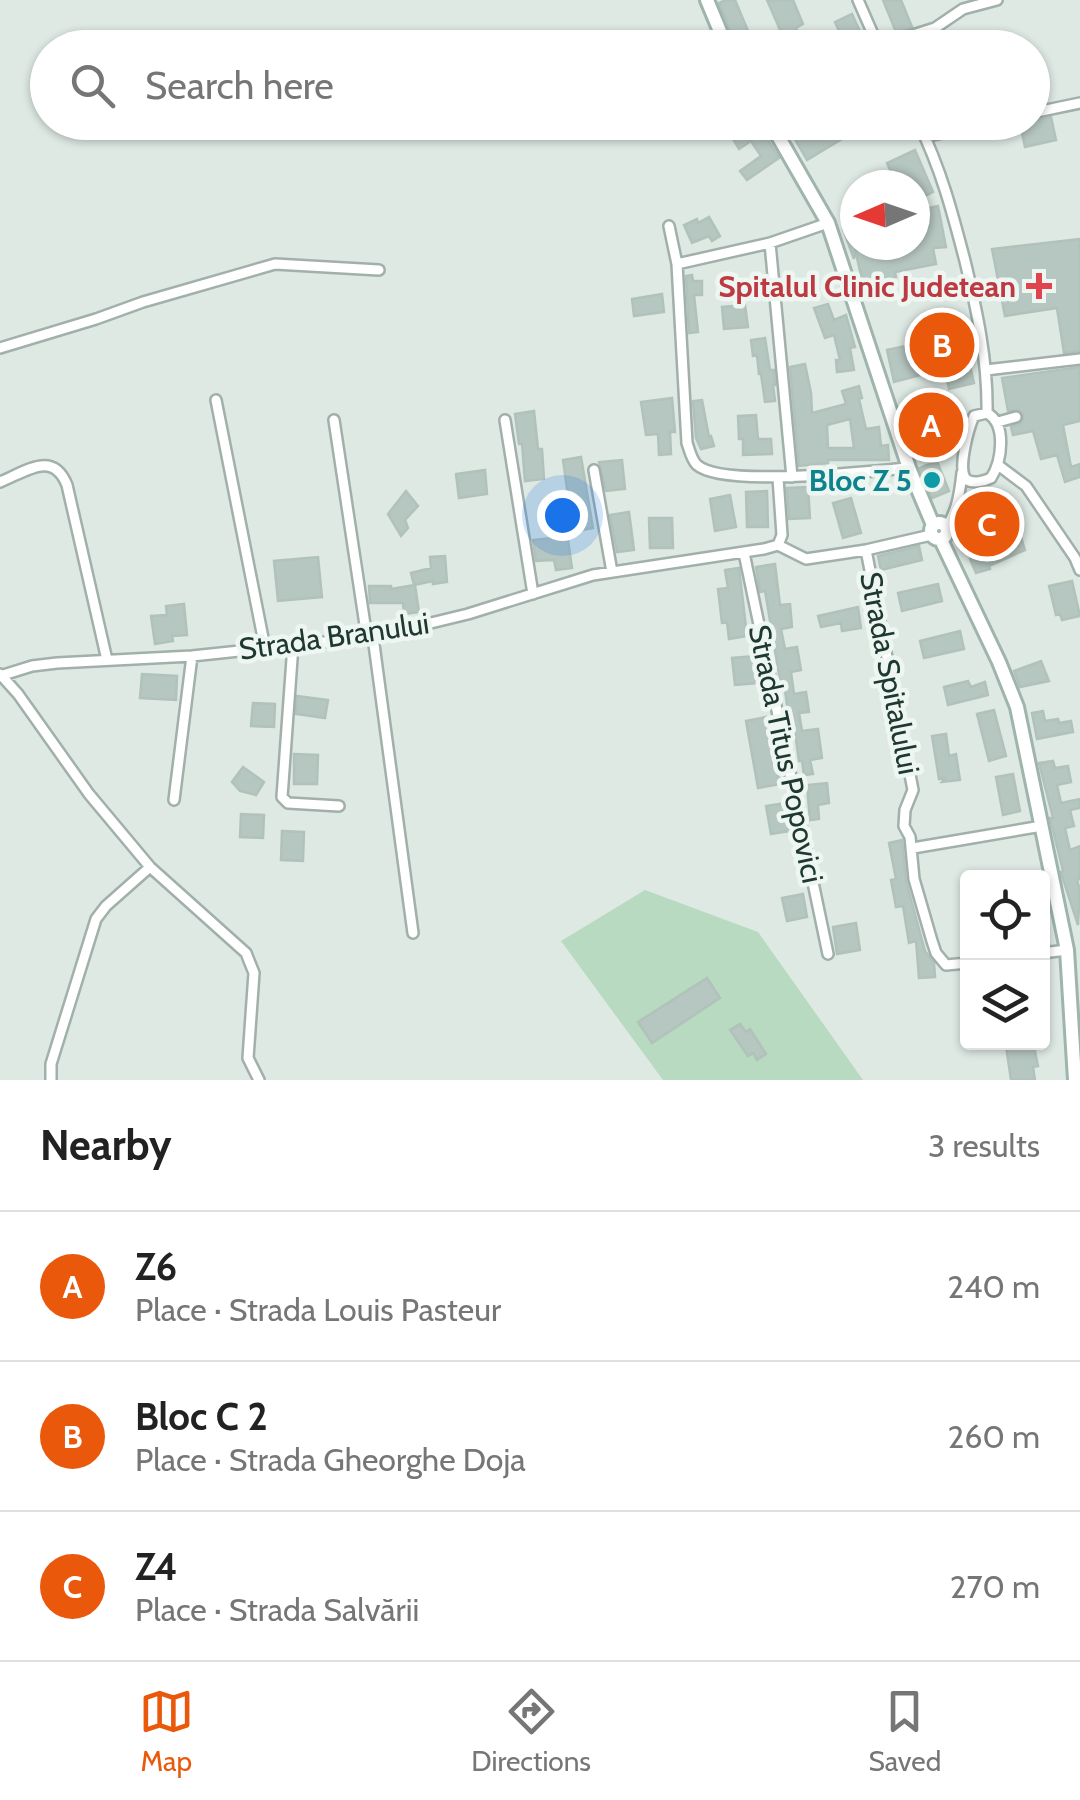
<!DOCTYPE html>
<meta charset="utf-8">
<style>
:root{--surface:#fff;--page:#f6f6f6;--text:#222;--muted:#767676;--line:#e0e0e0;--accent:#ea580c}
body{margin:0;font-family:Cabin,sans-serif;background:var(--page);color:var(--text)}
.controls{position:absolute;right:30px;bottom:30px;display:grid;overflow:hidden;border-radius:10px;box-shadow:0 2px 8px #0004}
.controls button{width:90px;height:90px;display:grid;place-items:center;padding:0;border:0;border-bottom:2px solid var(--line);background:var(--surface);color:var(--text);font:50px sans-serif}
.compass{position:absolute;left:840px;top:170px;width:90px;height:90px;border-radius:50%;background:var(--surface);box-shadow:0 2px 8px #0004;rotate:268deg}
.you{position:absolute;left:562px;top:515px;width:35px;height:35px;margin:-25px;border:8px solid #fff;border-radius:50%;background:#1a73e8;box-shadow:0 0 0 15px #1a73e833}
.badge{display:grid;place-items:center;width:65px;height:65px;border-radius:50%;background:var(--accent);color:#fff;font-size:32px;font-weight:700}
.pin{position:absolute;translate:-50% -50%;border:5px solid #fff;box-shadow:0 2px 10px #0006}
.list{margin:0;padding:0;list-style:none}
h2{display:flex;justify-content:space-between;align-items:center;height:130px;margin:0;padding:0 40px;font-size:42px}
h2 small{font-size:32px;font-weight:400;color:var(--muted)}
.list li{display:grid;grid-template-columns:65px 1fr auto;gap:30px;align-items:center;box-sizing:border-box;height:150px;padding:0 40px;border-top:2px solid var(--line)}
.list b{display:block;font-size:38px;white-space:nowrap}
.list p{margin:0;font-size:32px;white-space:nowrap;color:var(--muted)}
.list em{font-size:32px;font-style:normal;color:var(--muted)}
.icon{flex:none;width:55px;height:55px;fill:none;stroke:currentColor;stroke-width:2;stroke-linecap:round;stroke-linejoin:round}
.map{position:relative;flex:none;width:1080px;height:1080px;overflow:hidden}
.search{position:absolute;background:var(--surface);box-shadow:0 2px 8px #0004;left:30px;right:30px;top:30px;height:110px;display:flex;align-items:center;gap:25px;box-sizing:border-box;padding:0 35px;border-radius:55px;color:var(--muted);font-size:38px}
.sheet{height:580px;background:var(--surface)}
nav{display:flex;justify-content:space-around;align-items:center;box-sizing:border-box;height:140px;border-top:2px solid var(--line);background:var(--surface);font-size:28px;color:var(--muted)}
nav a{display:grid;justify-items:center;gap:5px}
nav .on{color:var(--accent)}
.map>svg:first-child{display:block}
.green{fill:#b7dac1}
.building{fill:#b6c6c0;stroke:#b1c2bb;stroke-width:2.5;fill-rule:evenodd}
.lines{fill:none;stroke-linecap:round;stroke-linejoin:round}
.minor-casing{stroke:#a1b0ab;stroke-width:14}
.secondary-casing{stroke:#9eb4ac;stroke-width:18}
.minor{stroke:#fff;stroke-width:9}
.secondary{stroke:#fff;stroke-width:12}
.health-dot{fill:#e0444e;stroke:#eef6f2;stroke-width:4}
.culture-dot{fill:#0f9aa8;stroke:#eef6f2;stroke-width:4}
.labels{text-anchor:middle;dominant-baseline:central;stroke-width:9;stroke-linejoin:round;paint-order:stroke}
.health-label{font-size:30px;font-weight:bold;fill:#be3a42;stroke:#eef6f2;text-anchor:end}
.culture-label{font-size:30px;font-weight:bold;fill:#0d838f;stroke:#eef6f2;text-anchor:end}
.street-label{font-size:30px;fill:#203832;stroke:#eef6f2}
</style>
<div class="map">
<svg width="1080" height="1080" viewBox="0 0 1080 1080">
<rect width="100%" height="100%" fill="#dee9e4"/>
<path class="green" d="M645 890 758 932 863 1080H663L561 941Z"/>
<path class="building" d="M726 0H735L749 33 734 39 719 3Z
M767 0H793L803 24 796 28 803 44 788 48Z
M883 0H901L912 27 896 32Z
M852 14 864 40 868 48H847L835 22Z
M1051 117 1056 140 1025 147 1020 124Z
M705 122H757L779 158 747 180 740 171 761 156 751 141 739 149 726 127 713 135Z
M785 122H870L807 160Z
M915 150 933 192 915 201V185H897L887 163Z
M938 206 946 247 933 248 936 264 895 272 896 277 863 284 855 249 854 259 843 229 855 224V245H915V242L918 241 915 211Z
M709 217 720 236 712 241 709 236 692 243 684 225 697 219 698 223Z
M1080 239V351L1064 353 1057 308 1005 316 992 249Z
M692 275 693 281H702V295H694L698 332 689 333 686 276Z
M662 294 664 312 634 316 632 299Z
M828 304 834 320 846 315 855 347 850 348 854 370 837 372 836 360H840L834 335 825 338 814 308Z
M745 305 748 327 724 329 722 307Z
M961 328 974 383 949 389 942 357 933 359V356L917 359 920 375 894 382 887 350 920 343 918 337Z
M765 338 770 370H774L775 385H773L775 401 765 402 761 374H759L757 355 753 356 751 340Z
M805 364 811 393 812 413 846 404 842 391 859 386 862 398 859 399 866 429 879 427 881 446 888 445 889 460H828V463L799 466 790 367ZM850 419 854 448H828L827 425Z
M1080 367V421L1063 425 1071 467 1080 464V477L1065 482 1057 455 1041 459 1033 431 1013 435 1011 427 1021 423 1024 416 1019 410 1008 411 1002 378Z
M672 398 675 432H670L671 454 659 455 658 434 646 435 641 402Z
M702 400 709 437 711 436 714 446 701 449 696 438 693 401Z
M534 411 538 449H542L544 479 525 481 522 444H519L515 414Z
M946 411 950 430 941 432 942 436 916 443 911 420Z
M756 415 758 439H771L772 454 743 455V439H739L738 416Z
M581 457 593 528 567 533 572 568 556 570 554 560 536 561 533 540 552 538 550 528 572 524 563 460Z
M622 460 625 489 606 491 599 462Z
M937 461 949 491 932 498 920 468Z
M485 470 487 494 459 498 456 474Z
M808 487 810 518 789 519 787 488Z
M406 491 418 506 405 520 408 528 401 536 388 514Z
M767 491 768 527H747L746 492Z
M730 495 736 527 715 531 710 499Z
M851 498 861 533 843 538 833 503Z
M1000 506 1010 539 1020 534 1025 550 989 566 990 569 976 573 970 559 988 552 982 536 971 539 966 520 973 518 972 515Z
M629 512 634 550 617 552 610 515Z
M649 518H672L673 548H650Z
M919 546 922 560 881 570 878 556Z
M445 556 447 582 433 584V581L414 585 411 573 431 568 430 557Z
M318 557 322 597 278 601 274 561Z
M775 564 780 605 790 604 792 627 781 629 785 649 797 647 801 670 791 672 794 694 806 692 809 712 799 713 802 731 818 729 822 758 810 760 813 774 804 775 802 761H799L795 733 791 734 785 690H783L779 674 765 591 760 592 758 579 756 567Z
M739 568 747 636 729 639 727 622 722 623 718 589 728 588 725 570Z
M1072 581 1080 616 1062 620 1060 614 1056 615 1049 586Z
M938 584 942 601 902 611 898 593Z
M415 585 419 612 404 614 403 603H370L369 586H391V589Z
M184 604 187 635 172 636 173 641 155 644 151 616 167 615 166 606Z
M858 607 861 628 842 631 841 623 821 627 818 616Z
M960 631 964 649 924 658 920 641Z
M755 656 758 683 735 685 732 658Z
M1041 661 1049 681 1020 687 1014 671Z
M142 674 177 676 176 700 140 698Z
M968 681 971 687 985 682 988 695 948 705 944 687Z
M297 696 328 700 325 718 296 714Z
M253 703 275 704 274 727 251 726Z
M994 710 1006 756 989 761 977 714Z
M1043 711 1045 721 1058 719 1059 723 1071 721 1073 732 1037 739 1032 713Z
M766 717 780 784 758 788 746 721Z
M946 734 949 756 956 754 960 780 942 782 945 778 939 779 932 736Z
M294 754 318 755 317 784H294Z
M1053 761 1055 768 1068 766 1071 782 1057 785 1061 803 1080 799V808L1070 810 1074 826 1065 828 1070 850 1080 846V879L1077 880 1080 890 1078 925 1062 876 1061 872 1063 871 1050 818H1053L1039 763Z
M243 767 264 782 256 795 240 791 232 782Z
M1013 774 1020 811 1003 815 996 777Z
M827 783 829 803 818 805 819 819 810 820 807 785Z
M786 803 790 831 771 834 766 806Z
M241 814 264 815 263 838 240 837Z
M282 831 304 832 303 861 281 860Z
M902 840 906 881 925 951 934 963 935 977 919 978 916 941 909 943 903 906 896 907 891 880 896 879 889 843Z
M803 894 807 917 787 921 782 898Z
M856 923 860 950 837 954 833 927Z
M707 978 720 998 652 1043 638 1022Z
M740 1024 746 1032 750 1029 766 1054 757 1060 753 1053 748 1056 730 1030Z
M1033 1042 1038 1066 1033 1067 1035 1080H1011L1006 1046Z"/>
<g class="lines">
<defs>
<path id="minor" d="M858 0 879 48
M878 46 935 28 963 9 997 0
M1032 113 1080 103
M918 122C941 169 952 211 965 261 977 311 988 361 987 413
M925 137 990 122
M669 226 677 264 687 443C690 451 691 459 697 465 723 488 870 471 909 468
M770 243 792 477
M677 264 770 243 828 223
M0 348 96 319 143 302 275 264 379 270
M986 370 1080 359
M216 400 265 648
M987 413C1007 424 1002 461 991 478 985 481 974 484 967 480 956 471 969 427 974 416Z
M334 420 367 638
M505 420 533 594
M998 422 1016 417
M998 465 1026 486 1075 558 1080 570
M594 470 612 572
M0 482C27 471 53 450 67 485L107 660
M946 528C957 512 960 492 962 473
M778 545 806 559 866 550 931 535
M866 550 913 790 905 810 904 826 910 837 914 879 932 941 936 953 946 965 968 963
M744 553 828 954
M373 637 413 933
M293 645 282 797 288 803 339 806
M0 674 18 694 89 794 150 867 246 953 254 973 248 1058 259 1080
M0 676 32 666 57 663 192 656 373 637 468 614 593 575 764 549 778 545 782 535 778 478
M174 800 192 656
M913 848 1042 826
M1042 953 1067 950
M51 1080V1064L96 919 106 906 150 867"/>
<path id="secondary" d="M707 0 727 48
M770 122 828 223 909 468 933 525
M931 531a8 8 0 1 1 16 0a8 8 0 1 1-16 0Z
M941 540 999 662 1017 707 1067 950 1075 1080"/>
</defs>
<use href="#minor" class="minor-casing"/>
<use href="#secondary" class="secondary-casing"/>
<use href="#minor" class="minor"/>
<use href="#secondary" class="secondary"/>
</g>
<path class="health-dot" d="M1034 271h10v10h10v10h-10v10h-10v-10h-10v-10h10z"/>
<circle class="culture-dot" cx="932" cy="480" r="10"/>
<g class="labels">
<g class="health-label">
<text x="1016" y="286">Spitalul Clinic Judetean</text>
</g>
<g class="culture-label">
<text x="912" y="480">Bloc Z 5</text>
</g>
<g class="street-label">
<text transform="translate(334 636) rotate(-8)">Strada Branului</text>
<text transform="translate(890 673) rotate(79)">Strada Spitalului</text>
<text transform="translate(786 754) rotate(78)">Strada Titus Popovici</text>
</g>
</g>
</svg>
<div class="controls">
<button><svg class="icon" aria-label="locate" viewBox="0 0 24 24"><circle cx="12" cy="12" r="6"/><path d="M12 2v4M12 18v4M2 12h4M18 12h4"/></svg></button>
<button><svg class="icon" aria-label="layers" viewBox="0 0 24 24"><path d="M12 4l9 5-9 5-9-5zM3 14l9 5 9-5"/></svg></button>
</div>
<svg class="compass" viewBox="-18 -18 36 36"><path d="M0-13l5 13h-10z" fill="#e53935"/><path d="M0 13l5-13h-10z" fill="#767676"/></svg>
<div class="you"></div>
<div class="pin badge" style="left:931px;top:425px">A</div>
<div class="pin badge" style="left:942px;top:345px">B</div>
<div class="pin badge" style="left:987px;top:524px">C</div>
<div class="search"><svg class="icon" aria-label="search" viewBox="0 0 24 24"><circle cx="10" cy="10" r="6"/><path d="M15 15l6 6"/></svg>Search here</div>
</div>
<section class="sheet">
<h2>Nearby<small>3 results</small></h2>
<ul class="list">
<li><span class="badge">A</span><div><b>Z6</b><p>Place · Strada Louis Pasteur</p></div><em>240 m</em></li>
<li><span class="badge">B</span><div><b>Bloc C 2</b><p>Place · Strada Gheorghe Doja</p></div><em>260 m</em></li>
<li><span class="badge">C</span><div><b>Z4</b><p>Place · Strada Salvării</p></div><em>270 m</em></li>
</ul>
</section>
<nav>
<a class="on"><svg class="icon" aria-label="map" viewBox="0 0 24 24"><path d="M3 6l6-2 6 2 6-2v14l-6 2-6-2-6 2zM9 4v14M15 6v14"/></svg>Map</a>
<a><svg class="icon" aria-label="directions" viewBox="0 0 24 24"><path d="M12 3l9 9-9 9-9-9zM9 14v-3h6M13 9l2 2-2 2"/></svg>Directions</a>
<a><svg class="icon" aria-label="saved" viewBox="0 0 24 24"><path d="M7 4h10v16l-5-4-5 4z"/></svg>Saved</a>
</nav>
